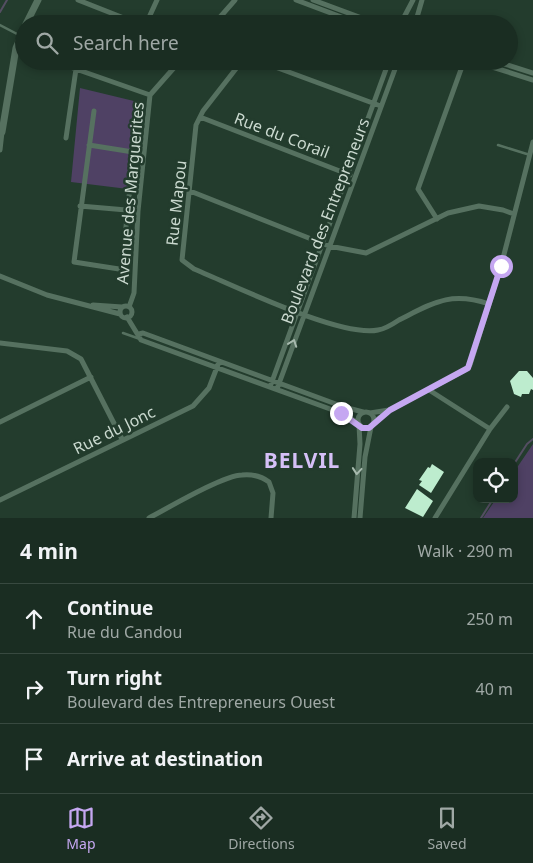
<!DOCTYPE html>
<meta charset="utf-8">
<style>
:root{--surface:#1a2d22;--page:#23352a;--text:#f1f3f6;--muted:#9fa8a5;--line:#384940;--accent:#c5a7f1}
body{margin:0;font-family:"Noto Sans",sans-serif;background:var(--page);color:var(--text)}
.controls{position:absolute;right:15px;bottom:15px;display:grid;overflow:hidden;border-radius:10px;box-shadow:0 2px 8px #0003}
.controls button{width:45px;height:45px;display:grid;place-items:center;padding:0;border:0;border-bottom:1px solid var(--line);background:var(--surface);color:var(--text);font:25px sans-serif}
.stop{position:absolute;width:15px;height:15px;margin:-11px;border:4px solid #c5a7f1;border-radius:50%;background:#fff}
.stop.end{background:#c5a7f1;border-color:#fff;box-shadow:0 1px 5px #0008}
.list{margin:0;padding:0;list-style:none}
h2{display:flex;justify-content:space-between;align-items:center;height:65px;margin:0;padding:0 20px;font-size:21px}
h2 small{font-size:16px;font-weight:400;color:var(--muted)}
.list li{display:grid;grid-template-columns:32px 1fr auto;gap:15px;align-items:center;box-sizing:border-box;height:70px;padding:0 20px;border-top:1px solid var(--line)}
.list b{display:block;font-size:19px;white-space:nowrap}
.list p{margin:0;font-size:16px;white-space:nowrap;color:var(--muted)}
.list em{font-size:16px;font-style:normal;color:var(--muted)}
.icon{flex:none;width:28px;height:28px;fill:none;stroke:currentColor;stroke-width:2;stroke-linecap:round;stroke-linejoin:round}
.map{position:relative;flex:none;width:533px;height:518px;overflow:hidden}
.search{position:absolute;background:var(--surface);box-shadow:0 2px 8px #0003;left:15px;right:15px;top:15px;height:55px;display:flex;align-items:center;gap:12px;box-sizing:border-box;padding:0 18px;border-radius:28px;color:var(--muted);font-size:19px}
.sheet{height:275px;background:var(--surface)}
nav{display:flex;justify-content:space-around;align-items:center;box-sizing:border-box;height:70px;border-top:1px solid var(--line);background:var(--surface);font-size:14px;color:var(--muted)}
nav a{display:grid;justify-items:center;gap:2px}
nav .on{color:var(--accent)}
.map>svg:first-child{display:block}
.green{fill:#4f4164}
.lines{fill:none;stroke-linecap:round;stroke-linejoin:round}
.stream{stroke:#544e62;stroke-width:2}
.building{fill:#bdecce}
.lane{stroke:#567160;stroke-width:2.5}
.street{stroke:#567160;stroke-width:5}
.secondary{stroke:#567160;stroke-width:7}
.oneway{stroke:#a7baae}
.route{stroke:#c5a7f1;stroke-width:6}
.labels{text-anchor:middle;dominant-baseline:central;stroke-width:5;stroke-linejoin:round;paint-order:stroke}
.street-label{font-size:16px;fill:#cad9cf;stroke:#233c2d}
.district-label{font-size:21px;font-weight:bold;letter-spacing:1px;fill:#d5c0f7;stroke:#233c2d}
</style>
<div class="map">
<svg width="533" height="518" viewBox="0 0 533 518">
<rect width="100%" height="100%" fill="#233c2d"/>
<path class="green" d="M80 88 138 102 128 189 71 182Z
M533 444V518H483L496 499H514V472Z"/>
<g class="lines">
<path class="stream" d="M0 12 7 0
M514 464 527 444 533 439
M481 518 493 499"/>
</g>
<path class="building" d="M519 371H527L533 378V390L531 389 529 394H522L521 397 514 394 510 381Z
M432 464 444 472 431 493 419 485 422 481 419 480 428 467 430 468Z
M417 489 433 501 423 517 405 508Z"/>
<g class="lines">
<path class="lane" d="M0 25 19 35
M498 145 530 155
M123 333 140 339"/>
<path class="street" d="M78 0 139 24
M296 0 360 24
M313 0 378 24
M402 21 413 0
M146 24 157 0
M214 24 235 0
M395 24 402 21 412 24
M415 24 422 0
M16 48 24 51
M53 61 150 95
M242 61 203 111 196 125 182 260 194 269C233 285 341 338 378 330 385 329 393 324 399 320 433 303 450 291 489 304
M259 61 378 105
M473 61 533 80
M495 61 533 73
M94 111 74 262 119 269 122 267 134 147
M200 117 350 175
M66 138 76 69
M89 145 133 152
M0 150 2 132
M190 191 329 246 366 253 448 213 479 206 503 210 514 214
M80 206 138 211
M437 219 418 189 464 61
M0 276 47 295 120 314
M93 305 122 307
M120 312a6 6 0 1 1 12 0a6 6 0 1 1-12 0Z
M129 307 134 293 138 211 150 95 180 61
M127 317 141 340 341 413 358 423
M139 334 143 333 344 407 363 412
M0 343 67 351 81 359 122 439
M270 387 389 61
M277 389 398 61
M429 390 490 429 435 518
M358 420a8 8 0 1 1 16 0a8 8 0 1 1-16 0Z
M370 413 389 410
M0 422 91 377
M374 422 390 410 465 370 470 365 501 266 533 142
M490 429 507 407
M0 500 193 406 209 388 219 362
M149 518C168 508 224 475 242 475 252 474 261 476 269 482L273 493 271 518
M354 518 360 444 359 425
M360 518 365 457 371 427"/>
<path class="secondary" d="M26 24 38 0
M0 132H2L16 48 24 29"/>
</g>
<defs><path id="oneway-chevron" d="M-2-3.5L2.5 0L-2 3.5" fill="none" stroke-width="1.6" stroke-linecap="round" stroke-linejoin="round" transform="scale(1.25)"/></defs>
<g class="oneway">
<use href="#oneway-chevron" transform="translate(293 343) rotate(-70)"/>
<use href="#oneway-chevron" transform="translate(357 471) rotate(95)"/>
</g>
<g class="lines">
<path class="route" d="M341 413 362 428H369L390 410 468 368 501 266"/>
</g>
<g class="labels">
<g class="street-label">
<text transform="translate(282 135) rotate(21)">Rue du Corail</text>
<text transform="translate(130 193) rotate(-85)">Avenue des Marguerites</text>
<text transform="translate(176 203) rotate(-84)">Rue Mapou</text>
<text transform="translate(325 221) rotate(-69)">Boulevard des Entrepreneurs</text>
<text transform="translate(114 430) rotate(-26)">Rue du Jonc</text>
</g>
<g class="district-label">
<text x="302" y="460">BELVIL</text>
</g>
</g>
</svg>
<div class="controls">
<button><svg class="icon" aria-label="locate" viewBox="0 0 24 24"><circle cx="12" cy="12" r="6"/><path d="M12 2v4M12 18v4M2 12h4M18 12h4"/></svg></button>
</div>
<div class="stop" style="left:501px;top:266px"></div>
<div class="stop end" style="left:341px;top:413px"></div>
<div class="search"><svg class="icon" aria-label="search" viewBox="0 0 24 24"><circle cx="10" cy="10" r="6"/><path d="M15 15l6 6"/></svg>Search here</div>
</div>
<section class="sheet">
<h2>4 min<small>Walk · 290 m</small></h2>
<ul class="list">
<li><svg class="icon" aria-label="ahead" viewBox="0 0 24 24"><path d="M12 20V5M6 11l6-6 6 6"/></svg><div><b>Continue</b><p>Rue du Candou</p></div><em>250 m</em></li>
<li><svg class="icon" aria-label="right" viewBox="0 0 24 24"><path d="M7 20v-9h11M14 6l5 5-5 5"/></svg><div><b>Turn right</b><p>Boulevard des Entrepreneurs Ouest</p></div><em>40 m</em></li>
<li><svg class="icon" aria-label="arrive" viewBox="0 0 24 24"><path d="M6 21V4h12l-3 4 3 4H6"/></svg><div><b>Arrive at destination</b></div></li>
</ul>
</section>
<nav>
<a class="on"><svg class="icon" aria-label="map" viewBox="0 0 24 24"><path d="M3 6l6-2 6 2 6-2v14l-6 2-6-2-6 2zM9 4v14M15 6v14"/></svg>Map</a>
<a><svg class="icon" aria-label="directions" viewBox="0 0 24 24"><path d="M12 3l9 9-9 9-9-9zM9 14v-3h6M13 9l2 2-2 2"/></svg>Directions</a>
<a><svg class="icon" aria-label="saved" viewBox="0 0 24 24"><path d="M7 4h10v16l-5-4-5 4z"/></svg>Saved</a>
</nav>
